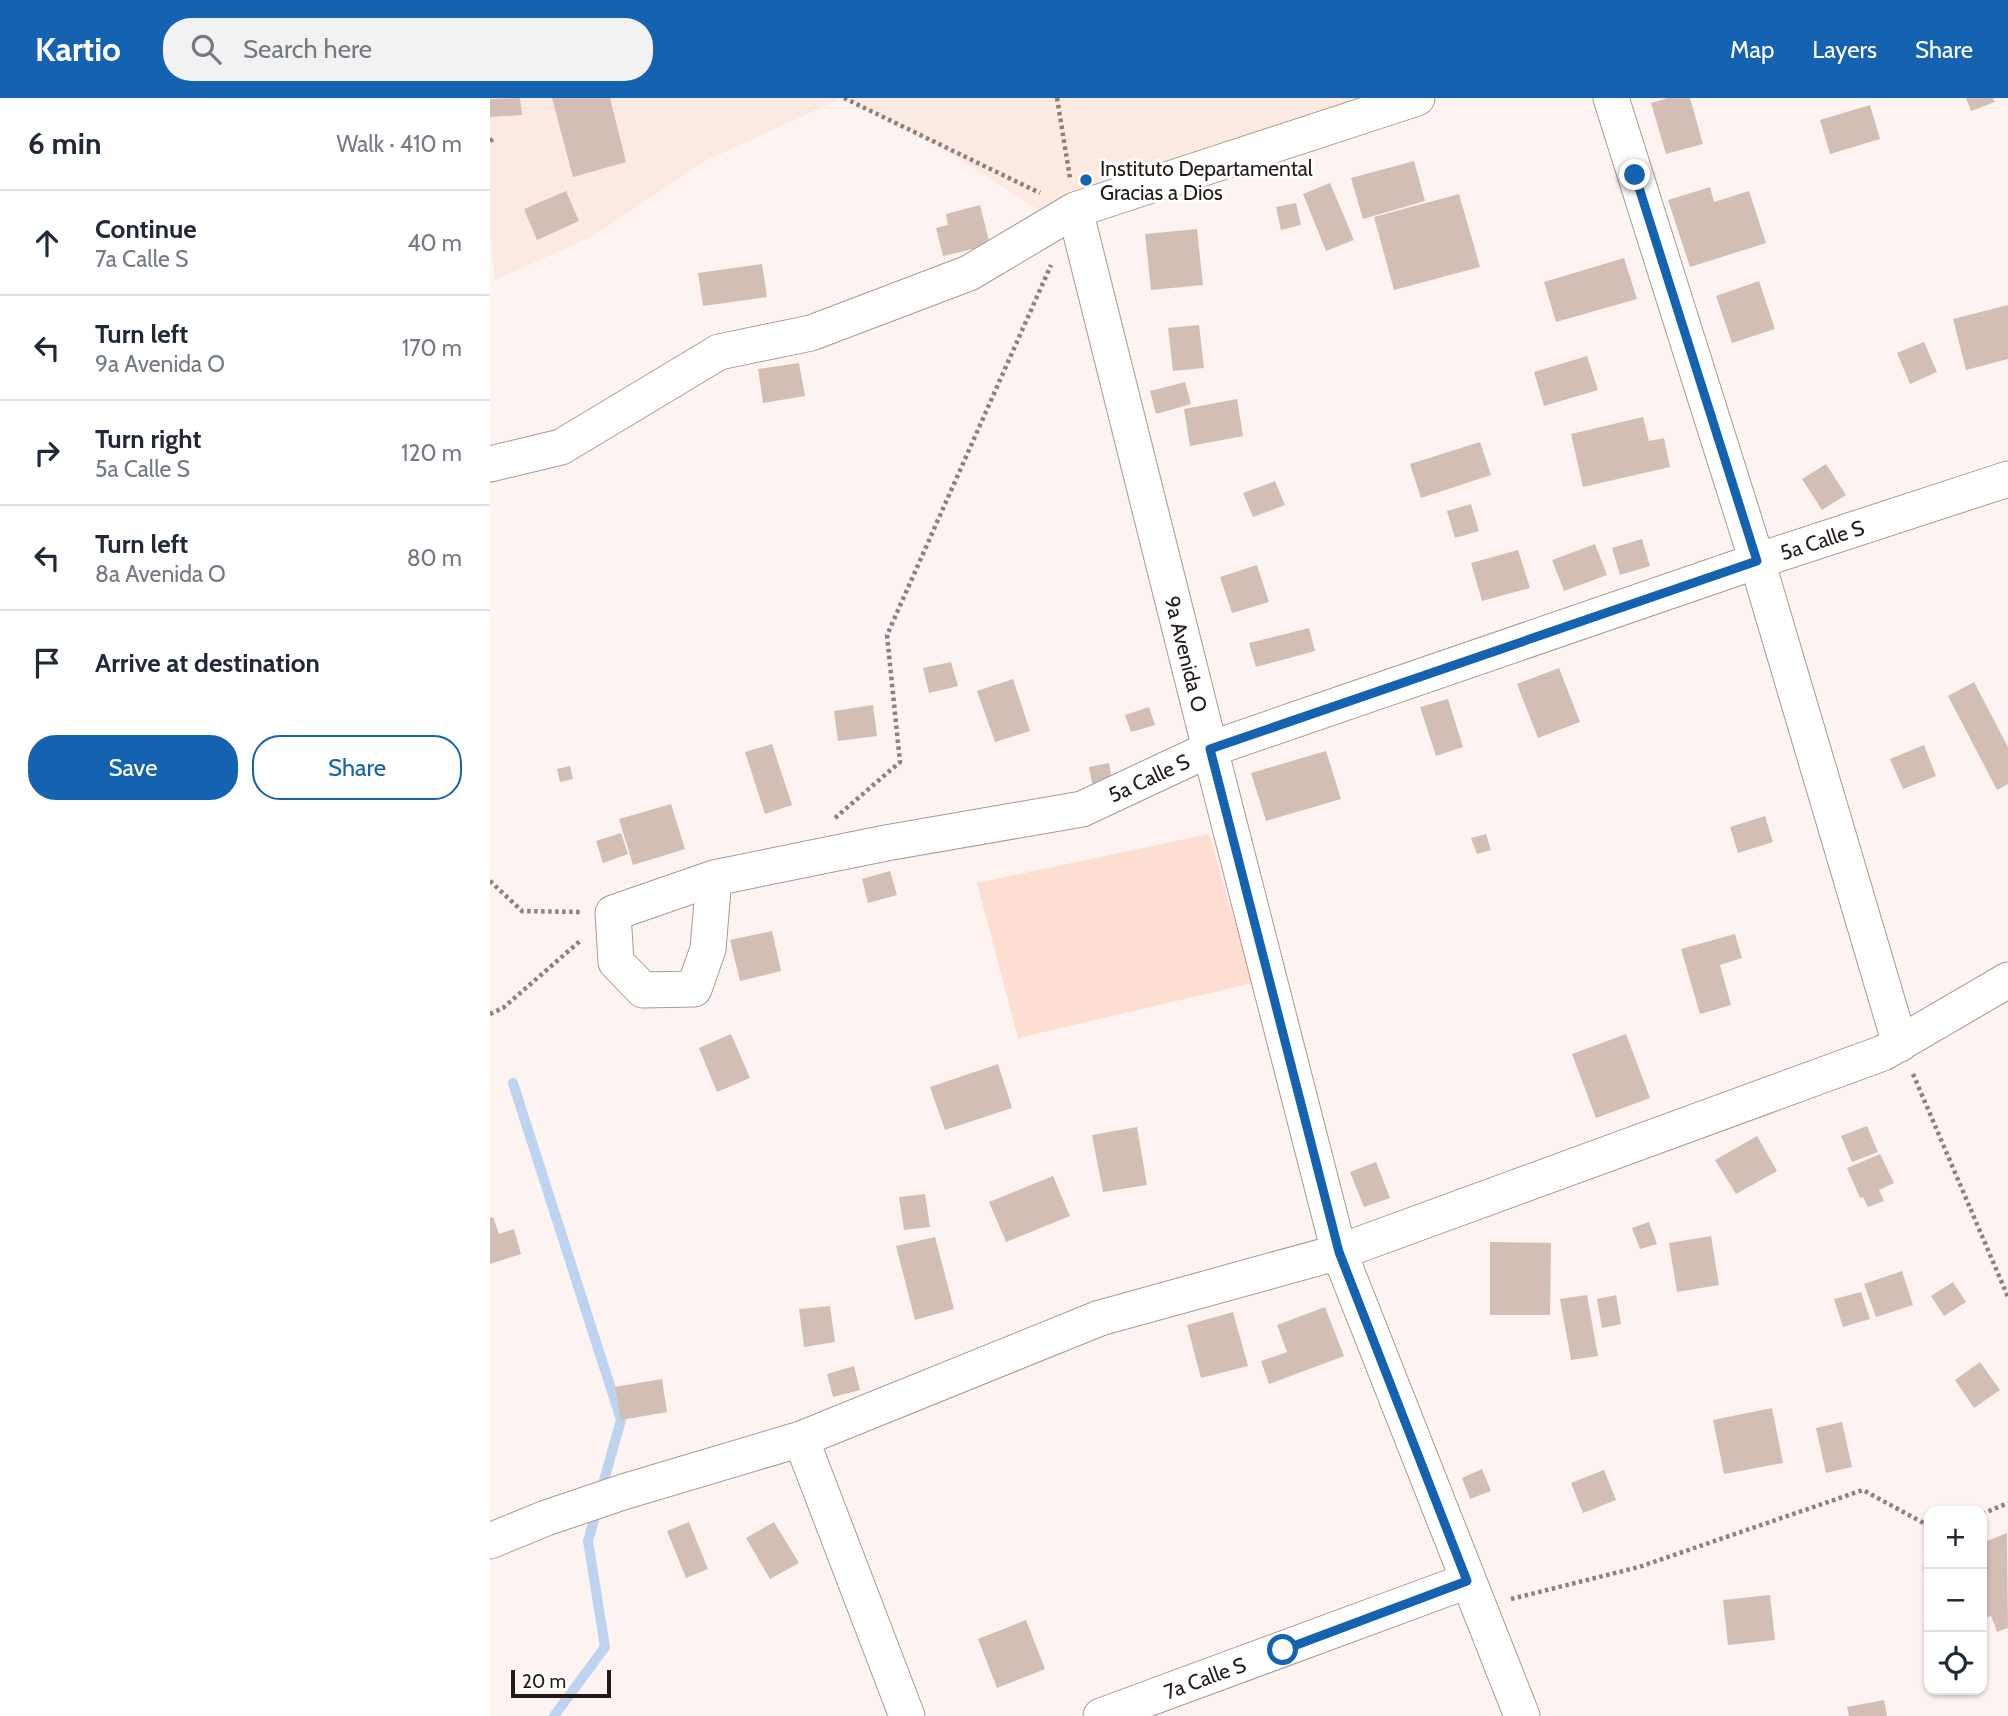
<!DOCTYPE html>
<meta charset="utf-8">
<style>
:root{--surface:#fff;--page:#f2f2f3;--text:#1f2937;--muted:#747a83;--line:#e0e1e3;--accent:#1562b1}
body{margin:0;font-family:Cabin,sans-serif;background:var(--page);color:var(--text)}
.controls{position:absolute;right:21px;bottom:21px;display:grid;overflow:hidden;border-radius:14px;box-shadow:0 2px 5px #0004}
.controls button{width:63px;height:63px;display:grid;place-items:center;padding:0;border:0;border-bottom:2px solid var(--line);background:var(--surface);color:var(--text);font:35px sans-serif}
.scale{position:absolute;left:21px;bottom:18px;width:100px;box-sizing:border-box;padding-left:7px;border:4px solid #211a17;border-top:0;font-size:19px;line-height:24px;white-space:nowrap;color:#211a17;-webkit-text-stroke:5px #fff;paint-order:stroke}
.stop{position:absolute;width:21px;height:21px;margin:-16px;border:5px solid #1562b1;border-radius:50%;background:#fff}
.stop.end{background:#1562b1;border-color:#fff;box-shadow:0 2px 7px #0008}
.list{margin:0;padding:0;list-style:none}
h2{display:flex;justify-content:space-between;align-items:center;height:91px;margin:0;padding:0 28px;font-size:30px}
h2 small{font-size:23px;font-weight:400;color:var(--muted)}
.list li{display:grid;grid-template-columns:46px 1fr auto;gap:21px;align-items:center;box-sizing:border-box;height:105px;padding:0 28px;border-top:2px solid var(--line)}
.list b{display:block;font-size:26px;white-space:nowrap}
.list p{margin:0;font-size:23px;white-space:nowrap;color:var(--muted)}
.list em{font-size:23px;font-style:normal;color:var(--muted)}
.actions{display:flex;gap:14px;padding:21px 28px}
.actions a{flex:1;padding:16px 0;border:2px solid var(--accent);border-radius:28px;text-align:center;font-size:24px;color:var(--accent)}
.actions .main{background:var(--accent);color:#fff}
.icon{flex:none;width:38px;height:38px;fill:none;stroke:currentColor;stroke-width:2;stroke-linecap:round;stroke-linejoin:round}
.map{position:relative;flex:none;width:1518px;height:1618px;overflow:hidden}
header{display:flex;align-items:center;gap:42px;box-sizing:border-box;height:98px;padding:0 35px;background:var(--accent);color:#fff}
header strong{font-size:33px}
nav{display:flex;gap:38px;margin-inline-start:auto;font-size:24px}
.search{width:490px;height:63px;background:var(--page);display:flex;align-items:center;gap:18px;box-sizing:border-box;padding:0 24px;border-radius:28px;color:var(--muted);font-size:26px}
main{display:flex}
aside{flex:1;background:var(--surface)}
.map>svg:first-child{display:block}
.built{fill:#fbe9e2}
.green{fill:#feded1}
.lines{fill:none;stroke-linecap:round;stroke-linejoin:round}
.stream{stroke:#bdd3ef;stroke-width:10}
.building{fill:#d3beb6}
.street-casing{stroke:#ab9890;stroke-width:37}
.path{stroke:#8a827f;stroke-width:4.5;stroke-dasharray:3.5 3.5;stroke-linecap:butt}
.street{stroke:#fff;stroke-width:35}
.route{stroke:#1562b1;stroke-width:9}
.poi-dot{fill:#1562b1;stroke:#fff;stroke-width:2.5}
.labels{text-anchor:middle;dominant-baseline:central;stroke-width:6;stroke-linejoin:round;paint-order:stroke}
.poi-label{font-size:21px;fill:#211a17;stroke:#fff;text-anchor:start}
.street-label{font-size:21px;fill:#211a17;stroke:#fff}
</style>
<header>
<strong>Kartio</strong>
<div class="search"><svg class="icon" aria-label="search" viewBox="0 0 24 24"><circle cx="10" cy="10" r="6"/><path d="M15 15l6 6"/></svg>Search here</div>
<nav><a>Map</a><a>Layers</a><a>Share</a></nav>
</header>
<main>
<aside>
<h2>6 min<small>Walk · 410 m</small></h2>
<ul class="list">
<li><svg class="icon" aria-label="ahead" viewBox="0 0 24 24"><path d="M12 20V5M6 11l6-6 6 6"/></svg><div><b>Continue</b><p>7a Calle S</p></div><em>40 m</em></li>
<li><svg class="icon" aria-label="left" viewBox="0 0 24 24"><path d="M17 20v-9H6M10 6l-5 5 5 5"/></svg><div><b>Turn left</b><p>9a Avenida O</p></div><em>170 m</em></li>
<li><svg class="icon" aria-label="right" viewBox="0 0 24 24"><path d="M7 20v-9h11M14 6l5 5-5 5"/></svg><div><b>Turn right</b><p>5a Calle S</p></div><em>120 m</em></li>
<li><svg class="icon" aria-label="left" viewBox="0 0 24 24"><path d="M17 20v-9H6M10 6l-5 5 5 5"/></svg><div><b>Turn left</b><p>8a Avenida O</p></div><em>80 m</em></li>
<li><svg class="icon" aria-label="arrive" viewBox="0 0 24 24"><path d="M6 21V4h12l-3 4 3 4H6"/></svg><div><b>Arrive at destination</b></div></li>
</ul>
<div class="actions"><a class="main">Save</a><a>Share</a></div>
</aside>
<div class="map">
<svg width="1518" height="1618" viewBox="0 0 1518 1618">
<rect width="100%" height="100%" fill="#fdf4f1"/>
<path class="built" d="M0 0H352L217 62 103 138 5 182 0 138Z
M354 0H914L571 126 432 38Z"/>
<path class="green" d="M719 736 763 885 528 940 487 785Z"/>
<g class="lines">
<path class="stream" d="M23 985 131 1322 111 1393
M64 1618 115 1549 98 1443 107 1411"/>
</g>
<path class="building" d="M30 0 32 17 0 19V1Z
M62 0H120L136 64 83 79Z
M1178 0H1200L1213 46 1176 56 1161 5Z
M1476 0H1503L1505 4 1481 13Z
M1380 7 1390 41 1340 56 1330 22Z
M924 63 935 103 873 121 861 80Z
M840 85 864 142 836 153 813 96Z
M1220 89 1224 104 1259 93 1276 145 1200 169 1178 102Z
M76 93 89 123 47 142 34 111Z
M969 96 990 169 904 192 884 119Z
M806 105 811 127 791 132 786 109Z
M490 107 500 147 453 158 446 130 458 127 456 116Z
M707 131 713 187 661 192 655 136Z
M1134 160 1147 201 1066 224 1054 184Z
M272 166 277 199 213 208 208 175Z
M1269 183 1285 231 1242 245 1226 198Z
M1518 207V261L1476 272 1463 221Z
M709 227 714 270 683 273 678 230Z
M1434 244 1447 274 1420 286 1407 255Z
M1097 258 1108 292 1054 308 1044 274Z
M309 265 315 298 273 305 268 271Z
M695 284 701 306 666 316 660 293Z
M747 301 753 338 700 348 694 311Z
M1153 319 1159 343 1174 340 1180 369 1093 389 1081 336Z
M990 344 1001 377 931 400 920 366Z
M1336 366 1356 397 1332 412 1312 381Z
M785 383 795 407 763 419 753 395Z
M981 406 989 433 965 440 957 413Z
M1152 441 1160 468 1130 477 1122 450Z
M1105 446 1117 477 1074 493 1062 462Z
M1028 452 1040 490 992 503 981 465Z
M767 467 779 504 742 515 730 479Z
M819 530 825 553 766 569 759 545Z
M461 564 468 588 439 595 433 570Z
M1069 570 1090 624 1048 640 1027 586Z
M523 581 540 633 505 644 487 593Z
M1484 584 1518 649V686L1507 692 1458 598Z
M958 601 973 649 946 658 930 609Z
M383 607 387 638 348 643 344 613Z
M659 609 665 627 641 634 635 617Z
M282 646 302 707 275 716 255 654Z
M1434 647 1446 678 1413 691 1400 661Z
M836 653 851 701 776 723 761 675Z
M619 665 623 686 603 690 599 669Z
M80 668 83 681 70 684 67 671Z
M181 706 195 751 143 767 129 721Z
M1275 718 1283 744 1248 755 1240 729Z
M131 735 138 756 113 765 106 743Z
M996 736 1001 752 987 756 981 740Z
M400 773 407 797 378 805 372 781Z
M282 833 291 873 250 883 240 842Z
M1245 836 1252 860 1230 867 1241 907 1210 916 1191 851Z
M241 936 260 980 227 994 209 950Z
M1136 936 1160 1000 1106 1020 1082 956Z
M508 966 522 1010 455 1032 440 989Z
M1377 1028 1388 1054 1362 1064 1351 1038Z
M647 1029 657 1087 613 1094 602 1037Z
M1267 1038 1287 1073 1246 1096 1225 1062Z
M1390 1056 1404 1085 1389 1092 1394 1103 1378 1109 1373 1099 1370 1100 1357 1070Z
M886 1064 900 1100 874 1109 860 1074Z
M563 1078 580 1118 516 1144 499 1104Z
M435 1096 440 1129 414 1132 409 1099Z
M3 1119 9 1136 24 1131 31 1156 0 1166V1120Z
M1159 1124 1167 1146 1150 1151 1142 1130Z
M1221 1138 1229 1187 1187 1194 1179 1145Z
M445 1139 464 1211 425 1222 406 1148Z
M1000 1144 1061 1145 1060 1217H1000Z
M1412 1173 1423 1207 1386 1219 1374 1186Z
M1463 1184 1476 1204 1454 1218 1441 1198Z
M1371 1194 1380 1221 1353 1229 1344 1201Z
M1097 1197 1108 1258 1081 1262 1070 1201Z
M1126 1197 1131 1226 1112 1230 1107 1201Z
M340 1208 345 1244 314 1249 309 1211Z
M835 1209 854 1258 779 1286 771 1263 797 1254 787 1227Z
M743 1214 758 1268 711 1280 697 1227Z
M1490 1264 1510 1292 1484 1310 1465 1282Z
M364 1268 370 1292 343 1299 337 1276Z
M172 1281 177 1314 131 1322 125 1289Z
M1282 1310 1293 1365 1234 1376 1223 1322Z
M1352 1324 1362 1369 1336 1375 1326 1330Z
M992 1371 1001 1393 980 1401 972 1380Z
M1114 1372 1126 1402 1093 1415 1081 1385Z
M199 1424 218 1471 196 1480 177 1433Z
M284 1424 309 1465 280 1481 256 1440Z
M1517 1435 1518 1530 1507 1534 1501 1518 1492 1521V1445Z
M1280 1497 1285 1542 1238 1547 1233 1502Z
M536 1522 555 1571 507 1590 488 1541Z
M1394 1602 1397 1618H1359L1357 1609Z"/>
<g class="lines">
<defs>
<path id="street" d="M1121 0 1267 463 1410 946
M585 112 720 651 849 1154 1032 1618
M0 366 71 349 229 254 321 235 479 175 585 112 927 0
M224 780 218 851 204 891 153 892 126 864 123 815 224 780 396 745 592 711 720 651 1267 463 1518 381
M311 1341 417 1618
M0 1443 56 1420 133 1394 311 1341 610 1220 849 1154 1393 955 1518 882
M611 1618 977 1483"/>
</defs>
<use href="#street" class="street-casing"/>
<path class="path" d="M354 0 550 95
M567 0 580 80
M0 43 3 41
M345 720 410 664 397 537 561 167
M0 783 32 813 90 814
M0 916 13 910 90 843
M1423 976 1518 1199
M1492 1416 1518 1405
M1021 1501 1149 1469 1373 1392 1439 1428"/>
<use href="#street" class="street"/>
</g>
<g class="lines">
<path class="route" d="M793 1552 977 1483 849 1154 720 651 1267 463 1145 77"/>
</g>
<circle class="poi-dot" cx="596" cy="82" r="7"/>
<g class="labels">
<g class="poi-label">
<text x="610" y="70">Instituto Departamental<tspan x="610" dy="24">Gracias a Dios</tspan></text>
</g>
<g class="street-label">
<text transform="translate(1332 442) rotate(-18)">5a Calle S</text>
<text transform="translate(696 556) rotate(76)">9a Avenida O</text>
<text transform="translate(659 680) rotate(-25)">5a Calle S</text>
<text transform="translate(715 1580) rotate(-20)">7a Calle S</text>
</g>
</g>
</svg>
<div class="controls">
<button>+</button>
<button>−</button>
<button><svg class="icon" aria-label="locate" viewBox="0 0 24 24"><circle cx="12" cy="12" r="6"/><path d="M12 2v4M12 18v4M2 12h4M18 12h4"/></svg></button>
</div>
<div class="scale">20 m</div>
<div class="stop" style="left:793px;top:1552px"></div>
<div class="stop end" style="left:1145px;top:77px"></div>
</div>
</main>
